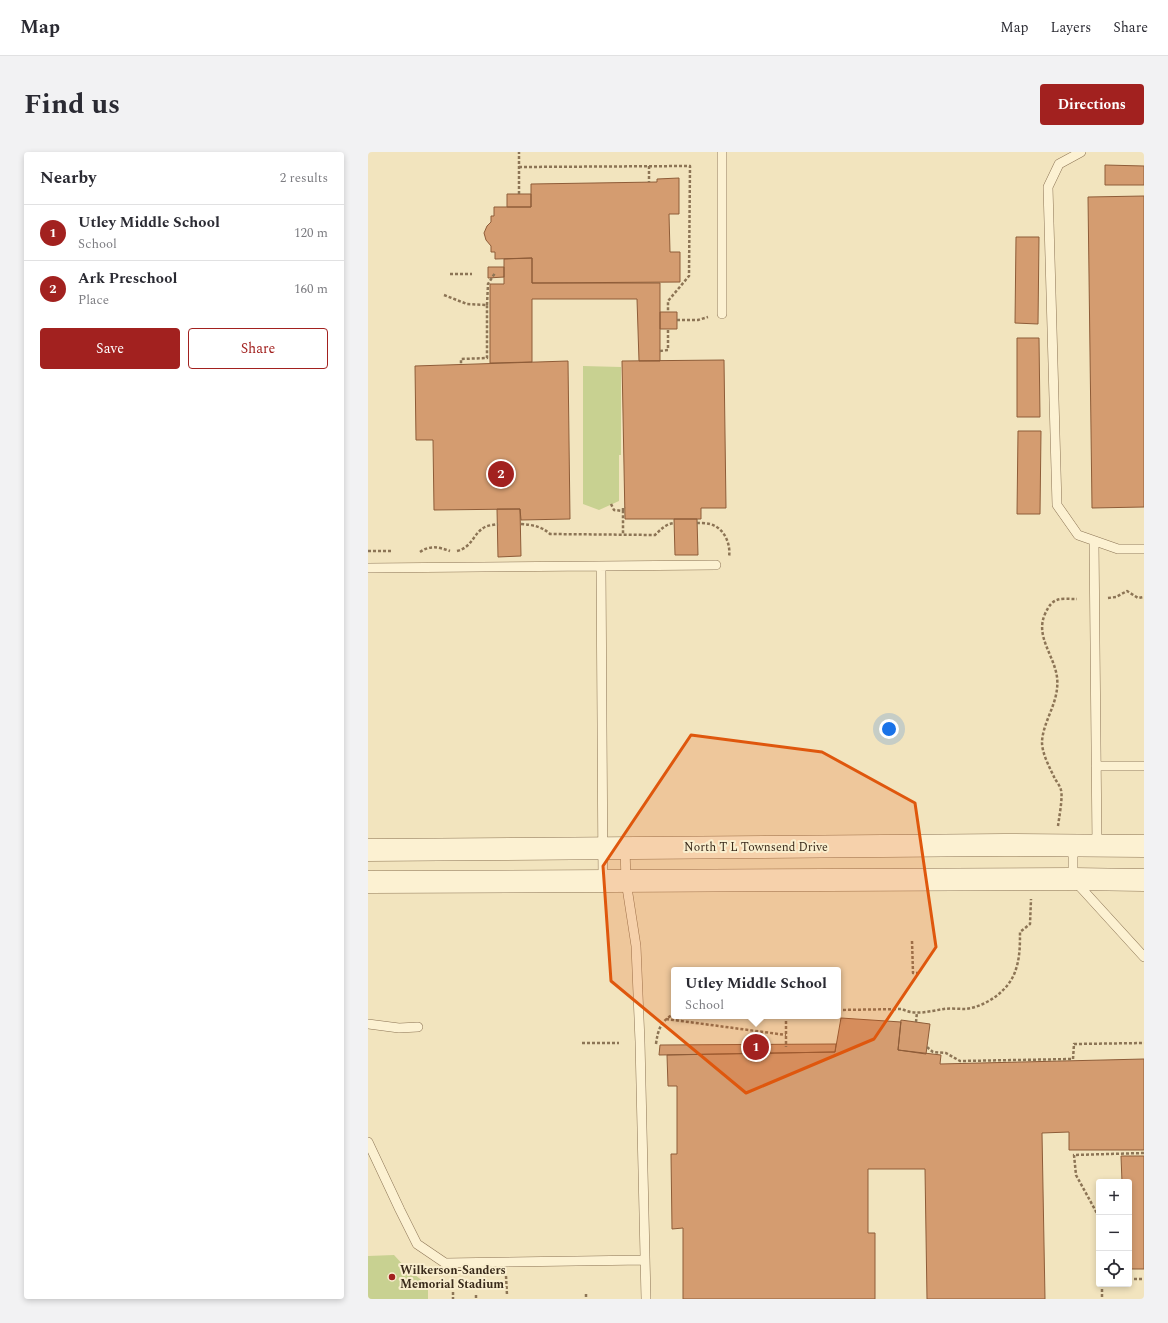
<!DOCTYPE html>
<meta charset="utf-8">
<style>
:root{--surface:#fff;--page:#f2f2f3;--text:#2b2b33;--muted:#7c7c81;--line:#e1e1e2;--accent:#a2211f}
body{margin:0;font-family:Spectral,serif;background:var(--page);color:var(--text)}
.controls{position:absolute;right:12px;bottom:12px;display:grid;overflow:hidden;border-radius:4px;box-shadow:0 2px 6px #0003}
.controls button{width:36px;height:36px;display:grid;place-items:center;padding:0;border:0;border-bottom:1px solid var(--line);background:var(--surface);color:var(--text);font:20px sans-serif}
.you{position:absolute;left:521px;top:577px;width:14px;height:14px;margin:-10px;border:3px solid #fff;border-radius:50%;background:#1a73e8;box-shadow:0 0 0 6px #1a73e833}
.badge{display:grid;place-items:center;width:26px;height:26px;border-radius:50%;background:var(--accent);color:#fff;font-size:13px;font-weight:700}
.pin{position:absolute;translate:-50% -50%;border:2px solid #fff;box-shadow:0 1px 4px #0006}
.popup{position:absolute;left:303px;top:815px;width:170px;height:52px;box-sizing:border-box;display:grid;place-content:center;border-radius:4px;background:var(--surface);filter:drop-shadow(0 1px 3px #0005);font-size:13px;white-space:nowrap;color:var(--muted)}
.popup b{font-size:15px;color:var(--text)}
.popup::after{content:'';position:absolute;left:50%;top:100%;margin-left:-8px;border:8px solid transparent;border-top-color:var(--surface)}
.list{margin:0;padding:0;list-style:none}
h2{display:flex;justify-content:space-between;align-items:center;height:52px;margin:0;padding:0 16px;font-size:17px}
h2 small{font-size:13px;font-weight:400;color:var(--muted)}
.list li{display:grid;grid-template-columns:26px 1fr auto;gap:12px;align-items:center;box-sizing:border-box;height:56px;padding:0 16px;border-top:1px solid var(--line)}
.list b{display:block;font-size:15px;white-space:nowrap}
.list p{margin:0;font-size:13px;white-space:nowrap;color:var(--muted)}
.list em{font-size:13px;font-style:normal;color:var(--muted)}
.actions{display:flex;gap:8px;padding:12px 16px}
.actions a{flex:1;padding:9px 0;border:1px solid var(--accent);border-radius:4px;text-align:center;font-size:14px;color:var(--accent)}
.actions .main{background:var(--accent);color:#fff}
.icon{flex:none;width:22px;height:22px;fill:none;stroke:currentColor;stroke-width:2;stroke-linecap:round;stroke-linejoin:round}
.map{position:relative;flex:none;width:776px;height:1147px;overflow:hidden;border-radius:4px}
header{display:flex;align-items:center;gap:24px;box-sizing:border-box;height:56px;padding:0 20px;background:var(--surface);border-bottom:1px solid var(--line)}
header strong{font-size:19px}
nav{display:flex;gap:22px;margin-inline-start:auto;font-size:14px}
.intro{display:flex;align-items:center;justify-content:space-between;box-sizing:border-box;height:96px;padding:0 24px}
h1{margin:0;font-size:28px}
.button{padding:10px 18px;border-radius:4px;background:var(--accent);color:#fff;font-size:14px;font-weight:700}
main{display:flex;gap:24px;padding:0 24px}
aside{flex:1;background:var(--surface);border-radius:4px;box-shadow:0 2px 6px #0003}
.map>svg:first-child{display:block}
.green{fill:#c8d191}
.building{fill:#d49c70;stroke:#8e5c38}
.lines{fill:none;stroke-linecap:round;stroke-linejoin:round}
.service-casing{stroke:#8c7455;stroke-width:10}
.tertiary-casing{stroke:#8c7455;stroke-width:23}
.path{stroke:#8c7455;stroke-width:2.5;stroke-dasharray:3 2;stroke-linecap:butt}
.service{stroke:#fcf1d2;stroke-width:9}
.tertiary{stroke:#fcf1d2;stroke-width:22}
.marked{fill:#df570d;fill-opacity:0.2;stroke:#df570d;stroke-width:3;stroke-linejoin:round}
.poi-dot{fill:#a2211f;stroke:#f9eece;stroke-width:1.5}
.labels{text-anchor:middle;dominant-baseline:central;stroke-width:4;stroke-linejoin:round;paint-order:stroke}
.street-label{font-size:12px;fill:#3a2b1b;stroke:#f9eece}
.poi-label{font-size:12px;font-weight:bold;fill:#3a2b1b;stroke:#f9eece;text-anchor:start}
</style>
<header>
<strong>Map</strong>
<nav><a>Map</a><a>Layers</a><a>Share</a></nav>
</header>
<div class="intro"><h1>Find us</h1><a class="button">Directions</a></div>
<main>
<aside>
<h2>Nearby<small>2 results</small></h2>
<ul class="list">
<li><span class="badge">1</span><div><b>Utley Middle School</b><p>School</p></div><em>120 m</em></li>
<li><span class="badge">2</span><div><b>Ark Preschool</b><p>Place</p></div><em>160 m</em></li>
</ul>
<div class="actions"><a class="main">Save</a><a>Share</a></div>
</aside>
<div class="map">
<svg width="776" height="1147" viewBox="0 0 776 1147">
<rect width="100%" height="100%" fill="#f2e4be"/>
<path class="green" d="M215 214 253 215V303H251V349L231 358 215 352Z
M26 1103 38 1116 60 1133V1147H0V1104Z"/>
<path class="building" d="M737 13 776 14V33H737Z
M311 26V62H301L302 100H312V130L164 131V106L127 107V100H123V94L118 88 116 81 119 74 123 70V64H126V55H163V32L289 30V27Z
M139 42H163V55H139Z
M776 44V355L724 356 720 45Z
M648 85H671L670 172 647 171Z
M164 106V131H292V209H271L269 147H164V210L122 211V132H136V107Z
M120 115H136V125L120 126Z
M292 160H309V177H292Z
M649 186H671L672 265H649Z
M356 208 358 356H333V367H257L254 209Z
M200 209 202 367 153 368 152 357 66 358 65 288H48L47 214Z
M650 279H673L672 362H649Z
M129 357H152L153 404 130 405Z
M306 367H329L330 403H307Z
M473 866 533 870 530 898 573 903 572 912 776 907V998H701V980L674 981 677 1147H559L557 1017H500V1081H507V1147H315V1076L304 1077 303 1002H309V934H300L299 903 467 900Z
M533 868 562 872 558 902 530 898Z
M468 892 467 900 291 903 292 893Z
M753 1004H776V1117H761V1030H754Z"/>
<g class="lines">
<defs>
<path id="service" d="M354 0V162
M713 0 691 12 680 35 689 353 710 383 750 397H776
M726 389 729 693
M233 414 235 729
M0 416 348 413
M728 614H776
M705 694V727L776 805
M257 696 258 729 268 794 272 890 278 1147
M0 872 31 876 50 875
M0 990 32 1058 49 1092 77 1111 277 1108"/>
<path id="tertiary" d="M0 698 636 693 776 694
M0 730 705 727 776 728"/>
</defs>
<use href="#service" class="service-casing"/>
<use href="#tertiary" class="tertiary-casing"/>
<path class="path" d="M281 14V30
M151 15 322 14 321 124 300 149V160
M151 42V0
M82 122H104
M76 143 99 152 119 153V206L93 207V212
M119 153 120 132 127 121
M309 168H330L340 165
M292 199 300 198V177
M243 352 246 358 255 359V383
M255 359V356L257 355
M329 371C333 371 338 371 342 372 357 376 363 393 361 405
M153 372C165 373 173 374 182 382L287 383C293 377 298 372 306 371
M0 399H25
M89 399C105 395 105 381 117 375 121 373 126 373 130 372
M52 400C62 393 71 395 82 399
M740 446 748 445 759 439 770 446 776 445
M690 674C691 666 695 645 693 638 692 634 689 630 687 627 682 616 674 602 674 590 675 568 692 550 689 525 686 503 667 484 677 462 685 444 692 447 709 447
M544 789 545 821H551
M470 858 534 857C547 864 562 859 576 857 583 856 591 857 598 857 619 854 642 838 648 817 652 805 652 792 652 780L662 772 663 747
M418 864V895
M298 867 418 883
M548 870 549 860
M214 891H251
M288 892C290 877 293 869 306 862
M559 895 565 900 578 901 592 909 705 907 706 892 776 891
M731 1065 708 1023 706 1003 776 1001
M138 1124 139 1143
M85 1125V1147
M761 1127H776
M734 1132V1147
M218 1142V1147
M108 1143V1147"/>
<use href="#service" class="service"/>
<use href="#tertiary" class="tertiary"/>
</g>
<path class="marked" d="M323 583 454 600 547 651 568 795 506 887 378 941 243 829 235 714Z"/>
<circle class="poi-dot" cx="24" cy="1125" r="4"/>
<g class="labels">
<g class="street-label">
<text x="388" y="695">North T L Townsend Drive</text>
</g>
<g class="poi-label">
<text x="32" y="1118">Wilkerson-Sanders<tspan x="32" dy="14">Memorial Stadium</tspan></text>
</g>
</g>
</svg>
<div class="controls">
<button>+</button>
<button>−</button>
<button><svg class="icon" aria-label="locate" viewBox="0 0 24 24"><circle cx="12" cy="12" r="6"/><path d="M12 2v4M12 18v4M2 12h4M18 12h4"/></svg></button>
</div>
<div class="you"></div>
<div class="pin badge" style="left:388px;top:895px">1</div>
<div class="popup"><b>Utley Middle School</b>School</div>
<div class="pin badge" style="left:133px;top:322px">2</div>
</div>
</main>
